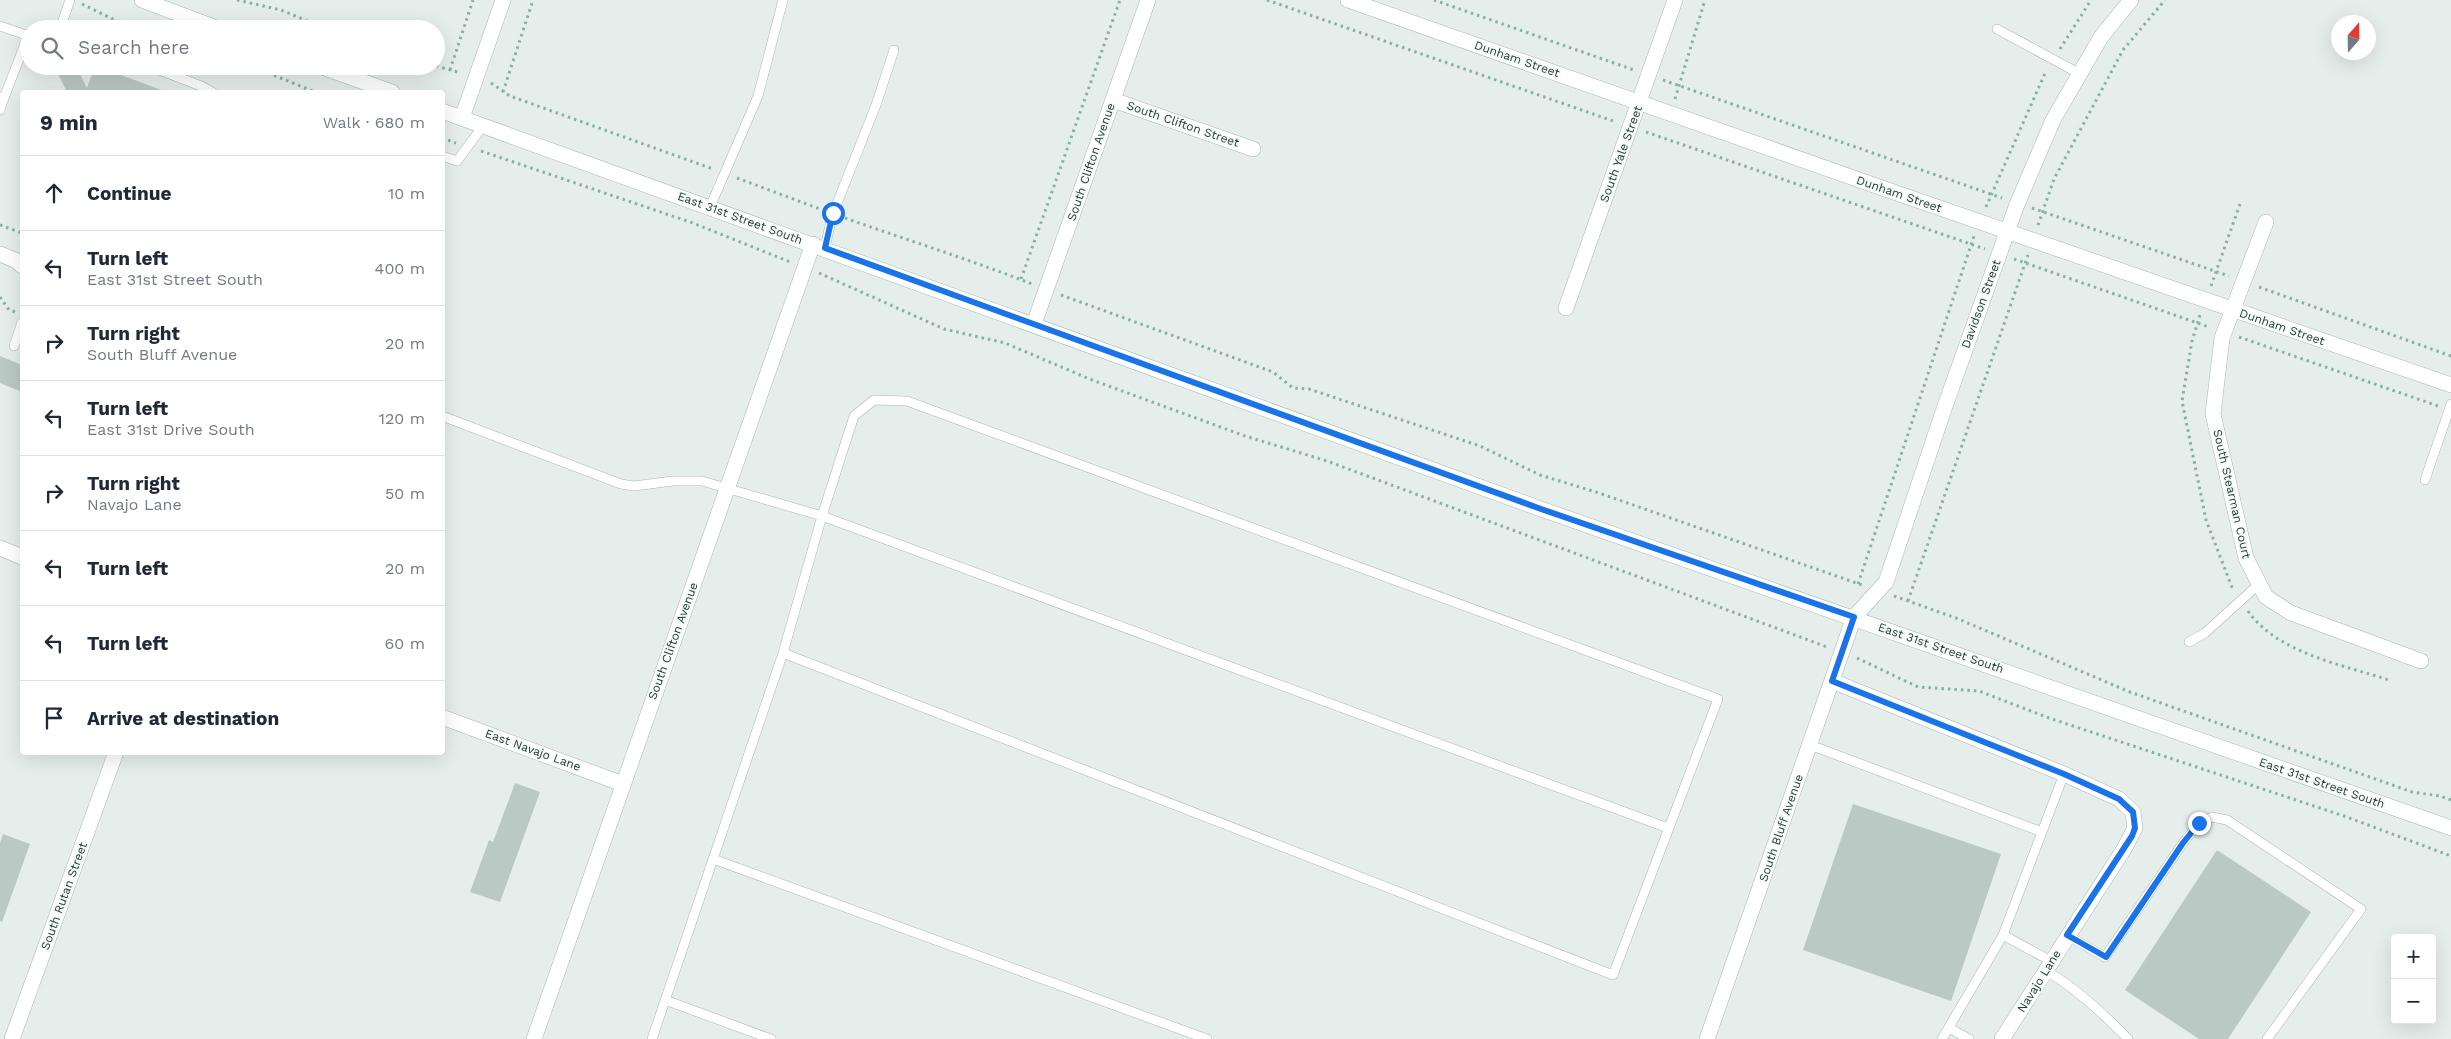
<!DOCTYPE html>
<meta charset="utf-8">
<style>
:root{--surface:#fff;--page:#f6f6f7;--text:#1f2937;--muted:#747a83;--line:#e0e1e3}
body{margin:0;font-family:"Work Sans",sans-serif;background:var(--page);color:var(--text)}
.controls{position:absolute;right:15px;bottom:15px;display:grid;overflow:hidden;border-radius:5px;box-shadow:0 5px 20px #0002}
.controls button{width:45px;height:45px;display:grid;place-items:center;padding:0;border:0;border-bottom:1px solid var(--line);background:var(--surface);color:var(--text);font:25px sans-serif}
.compass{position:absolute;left:2331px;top:15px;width:45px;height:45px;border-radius:50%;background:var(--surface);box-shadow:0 5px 20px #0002;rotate:20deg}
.stop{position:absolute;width:15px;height:15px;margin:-11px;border:4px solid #1a73e8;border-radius:50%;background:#fff}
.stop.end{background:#1a73e8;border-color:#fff;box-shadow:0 1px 5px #0008}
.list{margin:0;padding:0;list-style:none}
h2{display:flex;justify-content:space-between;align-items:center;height:65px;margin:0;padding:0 20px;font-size:21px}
h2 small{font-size:16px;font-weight:400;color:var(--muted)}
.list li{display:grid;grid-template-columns:32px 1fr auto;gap:15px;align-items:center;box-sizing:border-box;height:75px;padding:0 20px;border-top:1px solid var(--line)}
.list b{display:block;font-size:19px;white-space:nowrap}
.list p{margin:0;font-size:16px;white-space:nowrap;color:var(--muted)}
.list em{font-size:16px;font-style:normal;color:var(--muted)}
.icon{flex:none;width:28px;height:28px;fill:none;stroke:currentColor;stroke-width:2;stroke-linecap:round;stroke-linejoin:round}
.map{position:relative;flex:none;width:2451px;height:1039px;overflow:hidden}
.search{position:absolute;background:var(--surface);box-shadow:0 5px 20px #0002;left:20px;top:20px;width:425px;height:55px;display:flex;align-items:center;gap:12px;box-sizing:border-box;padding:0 18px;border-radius:28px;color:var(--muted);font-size:19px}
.panel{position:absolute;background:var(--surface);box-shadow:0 5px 20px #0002;left:20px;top:90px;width:425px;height:665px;border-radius:5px}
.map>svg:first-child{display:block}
.building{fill:#bbc9c4}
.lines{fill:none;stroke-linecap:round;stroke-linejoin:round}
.lane-casing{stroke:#a8b6b3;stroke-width:10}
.street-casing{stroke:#a8b6b3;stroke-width:16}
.secondary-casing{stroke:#a4bab4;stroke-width:16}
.path{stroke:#87b0a7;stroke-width:3;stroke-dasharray:2.5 4;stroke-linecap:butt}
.lane{stroke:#fff;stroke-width:9}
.street{stroke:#fff;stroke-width:15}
.secondary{stroke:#fff;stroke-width:15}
.route{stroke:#1a73e8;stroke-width:6}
.labels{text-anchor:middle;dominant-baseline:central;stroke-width:4;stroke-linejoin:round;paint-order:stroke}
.street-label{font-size:12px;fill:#25403b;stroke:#f6faf9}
</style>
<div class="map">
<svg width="2451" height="1039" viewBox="0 0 2451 1039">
<rect width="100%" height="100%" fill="#e6eeeb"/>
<path class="building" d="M54 66H76L87 88 95 66H97L164 91 163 92H67Z
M0 356 22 365V392L0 383Z
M515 783 540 792 500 902 470 892 489 840 493 842Z
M1853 804 2001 854 1951 1001 1803 950Z
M3 834 30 844 2 922 0 921V843Z
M2217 850 2311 912 2228 1039H2199L2125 990Z"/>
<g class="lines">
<defs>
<path id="lane" d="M0 26 29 36
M60 29 70 0
M1997 29 2080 74
M149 66 201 86 212 92
M0 97 4 98 28 36
M0 110 4 98
M442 156 457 161 483 126
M710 207 758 96 783 0
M825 248 832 216 876 105 894 50
M14 346 22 322
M442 416 621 484 634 486 673 481H702L822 516 1668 828
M2425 480 2451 404
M2189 642 2205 633 2259 584
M1810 745 2042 832 2064 774
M713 859 1207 1039
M2003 935 2051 961
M2067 935 2105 957 2183 843 2199 823 2212 817 2227 820 2361 909 2267 1039
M2045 970C2076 988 2103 1013 2128 1039
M665 1000 771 1039
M1949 1028 1969 1039
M652 1039 783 653 822 516 854 416 874 400 907 401 1718 699 1613 975 783 653
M1942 1039 2003 935 2042 832"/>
<path id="street" d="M1348 0 1885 189 2451 385
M1113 100 1253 149
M462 118 503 0
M2266 222 2222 338 2213 414 2246 558 2266 597 2291 613 2421 661
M0 254 17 261 22 266
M1566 308 1675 0
M1034 324 1148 0
M0 548 22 557
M1832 681 2064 774 2119 799 2133 812 2135 828 2124 849 2002 1039
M442 717 623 784
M12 1039 116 752
M534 1039 813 244
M1707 1039 1854 617 1886 582 1944 409 2016 207 2053 120 2101 37 2131 0"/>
<path id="secondary" d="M142 0 219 29
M319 66 392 92
M442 111 1541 509 2451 828"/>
</defs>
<use href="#lane" class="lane-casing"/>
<use href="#street" class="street-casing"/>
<use href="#secondary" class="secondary-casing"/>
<path class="path" d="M237 0 281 10 326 29
M1267 0 1616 122
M1434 0 1634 70
M82 4 133 29
M2060 49 2091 0
M243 66 261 70 315 92
M436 66 461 73
M450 70 473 0
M1663 80 2002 198
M491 83 510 96 713 169
M503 92 533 0
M1675 99 1705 0
M1646 132 1985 249
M442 138 456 143
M481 151 693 223 790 262
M737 178 820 209
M1986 207 2046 71
M2032 208 2229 276
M845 218C907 240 971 260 1032 284
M0 225 22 233
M2038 225 2054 179 2123 50 2165 0
M2014 259 2209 327
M819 273 944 329 1005 343 1092 380 1245 436 1327 461 1827 647
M1021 279 1120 0
M2211 286 2240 204
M2259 287 2451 356
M1061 295 1273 372 1293 388 1309 389 1480 446 1540 475 1599 493 1862 585
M0 297 9 310 15 312
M2200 315 2192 341 2182 401 2206 520 2233 590
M2239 337 2438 406
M1858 584 1974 236
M1894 596 1956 618 2130 692 2412 792 2440 796 2451 800
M1908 601 2028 255
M2248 611C2277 653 2343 665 2389 680
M1857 658 1918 687 1979 691 2049 718 2344 816 2451 856"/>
<use href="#lane" class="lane"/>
<use href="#street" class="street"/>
<use href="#secondary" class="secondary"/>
</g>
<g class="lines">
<path class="route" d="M833 213 825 248 1541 509 1854 617 1832 681 2064 774 2119 799 2133 812 2135 828 2132 836 2067 935 2106 957 2183 843 2199 823"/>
</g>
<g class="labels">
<g class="street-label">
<text transform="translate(1517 59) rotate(19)">Dunham Street</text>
<text transform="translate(1183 124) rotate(19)">South Clifton Street</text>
<text transform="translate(1621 154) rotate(-70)">South Yale Street</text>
<text transform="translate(1091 162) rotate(-71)">South Clifton Avenue</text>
<text transform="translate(1899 194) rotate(19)">Dunham Street</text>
<text transform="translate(740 218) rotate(20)">East 31st Street South</text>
<text transform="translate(1981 304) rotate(-70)">Davidson Street</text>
<text transform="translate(2282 327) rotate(19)">Dunham Street</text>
<text transform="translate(2232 494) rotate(77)">South Stearman Court</text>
<text transform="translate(673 641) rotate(-70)">South Clifton Avenue</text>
<text transform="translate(1941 648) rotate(19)">East 31st Street South</text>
<text transform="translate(533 750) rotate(20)">East Navajo Lane</text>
<text transform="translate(2322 783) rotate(19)">East 31st Street South</text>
<text transform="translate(1781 828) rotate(-71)">South Bluff Avenue</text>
<text transform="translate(64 896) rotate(-70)">South Rutan Street</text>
<text transform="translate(2039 981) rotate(-58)">Navajo Lane</text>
</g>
</g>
</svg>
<div class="controls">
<button>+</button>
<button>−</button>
</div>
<svg class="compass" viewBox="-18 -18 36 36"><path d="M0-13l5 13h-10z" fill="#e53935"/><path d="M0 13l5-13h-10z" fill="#747a83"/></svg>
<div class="stop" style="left:833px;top:213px"></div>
<div class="stop end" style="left:2199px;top:823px"></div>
<div class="search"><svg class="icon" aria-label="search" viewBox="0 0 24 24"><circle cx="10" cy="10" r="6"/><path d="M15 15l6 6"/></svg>Search here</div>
<section class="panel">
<h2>9 min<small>Walk · 680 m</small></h2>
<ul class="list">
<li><svg class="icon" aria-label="ahead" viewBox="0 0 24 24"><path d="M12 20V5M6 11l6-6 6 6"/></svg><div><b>Continue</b></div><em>10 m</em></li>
<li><svg class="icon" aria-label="left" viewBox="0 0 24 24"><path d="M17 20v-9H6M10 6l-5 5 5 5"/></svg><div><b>Turn left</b><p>East 31st Street South</p></div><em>400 m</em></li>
<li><svg class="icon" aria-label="right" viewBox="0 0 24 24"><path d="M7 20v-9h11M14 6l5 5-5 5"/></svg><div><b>Turn right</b><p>South Bluff Avenue</p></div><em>20 m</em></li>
<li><svg class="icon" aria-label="left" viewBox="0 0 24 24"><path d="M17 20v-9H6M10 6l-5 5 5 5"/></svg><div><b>Turn left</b><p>East 31st Drive South</p></div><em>120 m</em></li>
<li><svg class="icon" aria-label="right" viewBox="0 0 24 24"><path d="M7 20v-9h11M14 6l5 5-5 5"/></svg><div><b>Turn right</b><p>Navajo Lane</p></div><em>50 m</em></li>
<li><svg class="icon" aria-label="left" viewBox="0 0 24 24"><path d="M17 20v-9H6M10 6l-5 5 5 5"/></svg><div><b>Turn left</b></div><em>20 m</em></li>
<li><svg class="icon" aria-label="left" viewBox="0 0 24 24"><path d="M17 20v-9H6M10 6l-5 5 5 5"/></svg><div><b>Turn left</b></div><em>60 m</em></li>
<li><svg class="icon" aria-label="arrive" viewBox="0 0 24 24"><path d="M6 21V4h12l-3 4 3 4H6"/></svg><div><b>Arrive at destination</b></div></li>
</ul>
</section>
</div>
